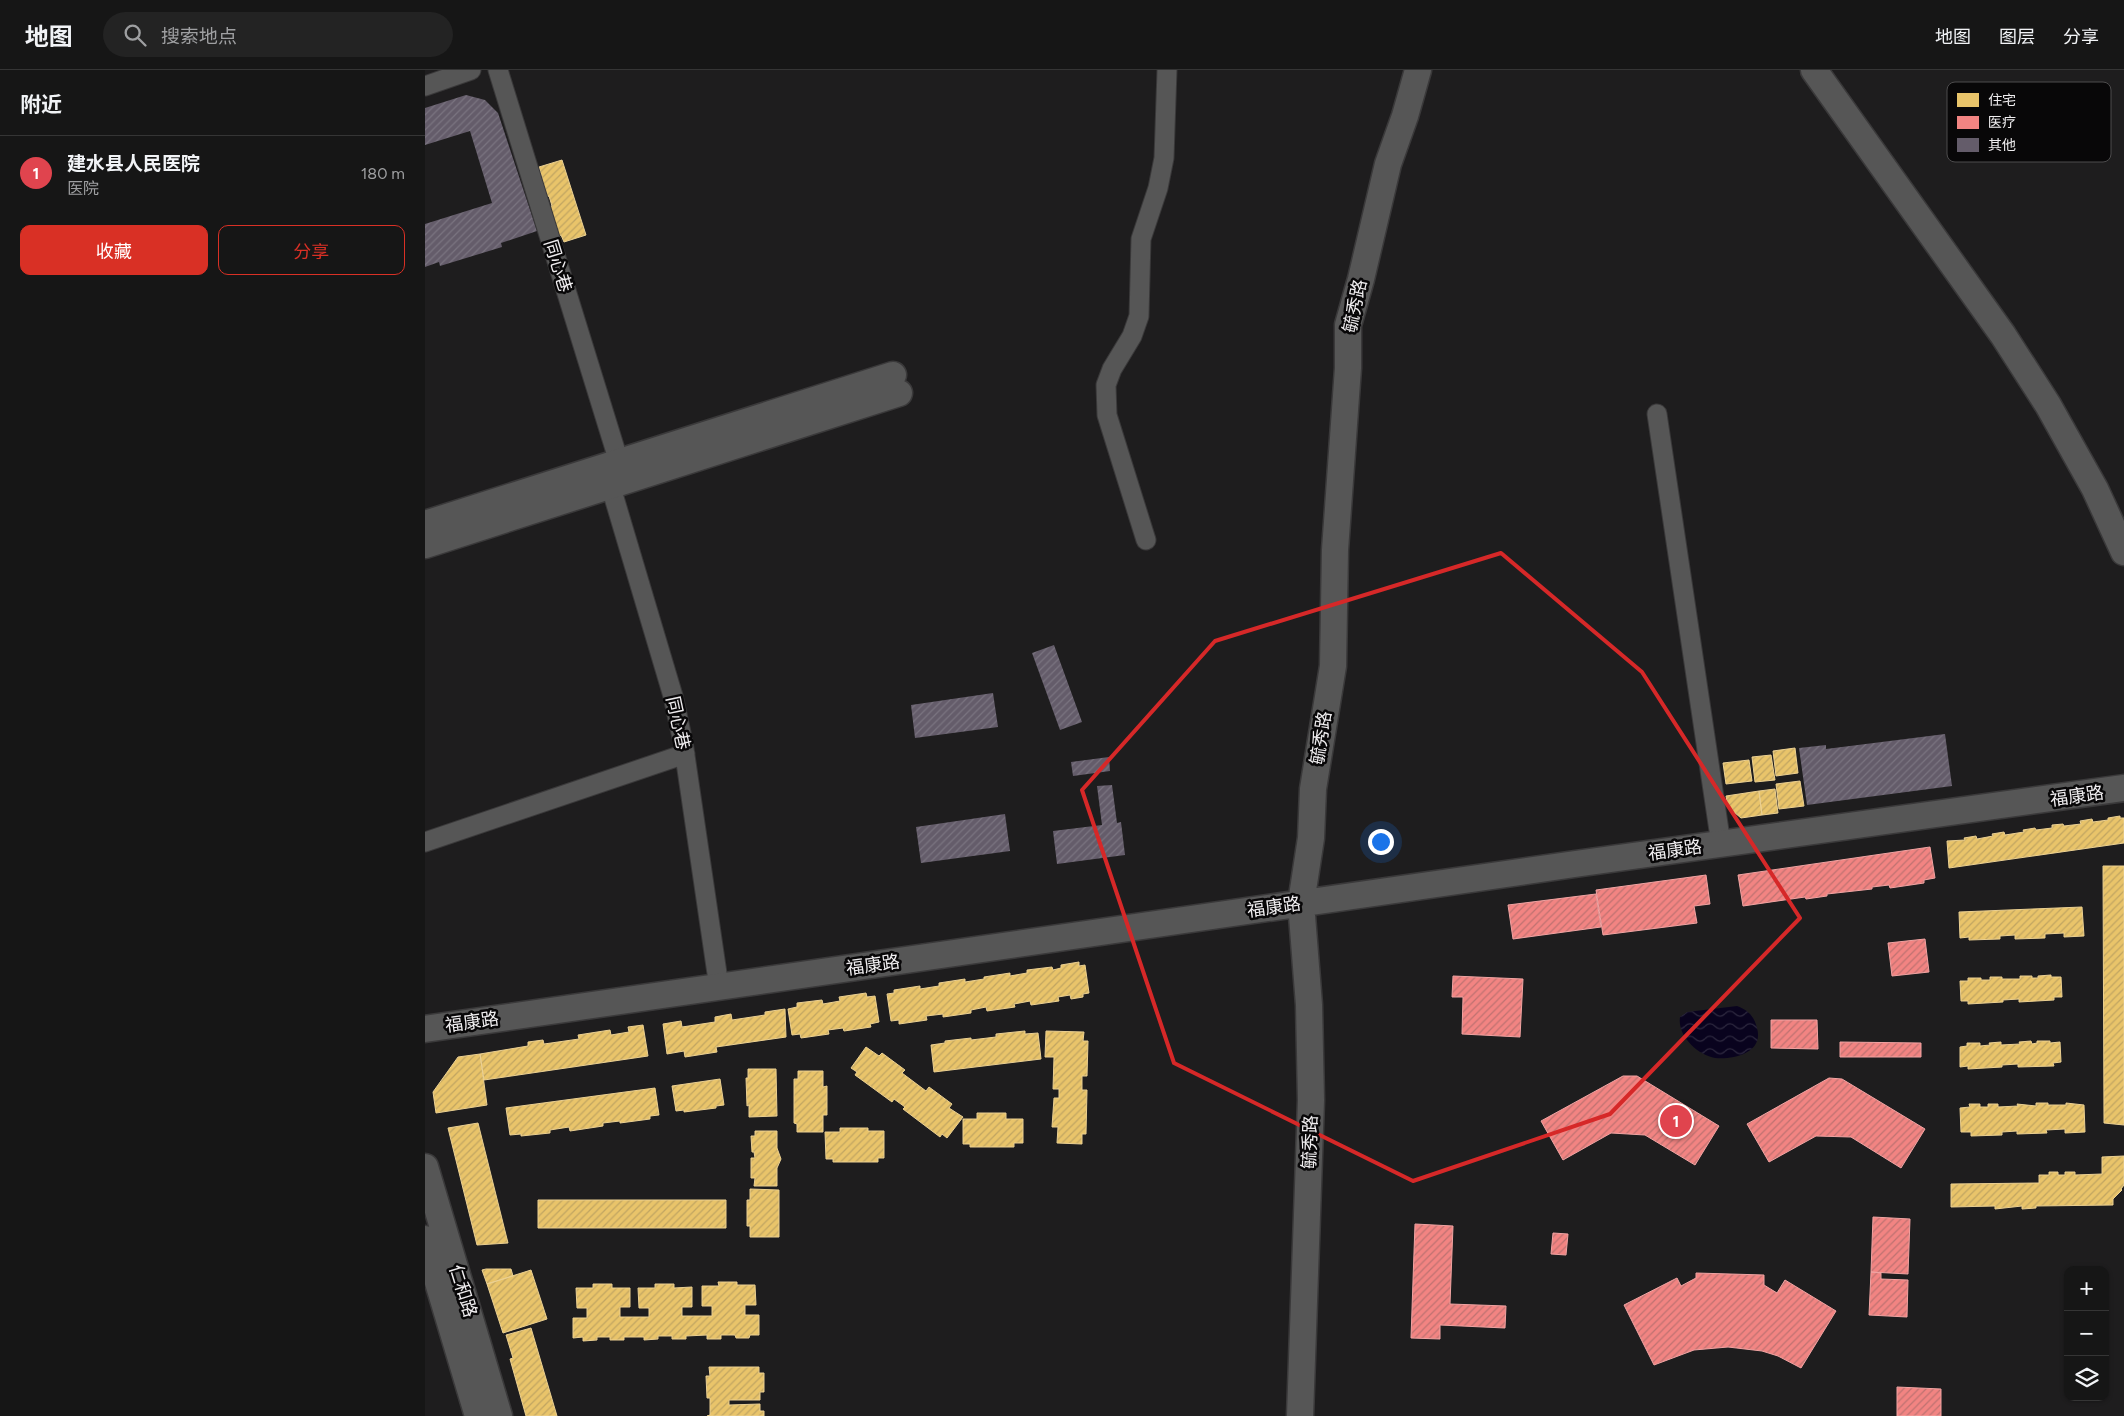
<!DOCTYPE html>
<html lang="zh">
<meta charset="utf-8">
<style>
:root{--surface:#161616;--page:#232323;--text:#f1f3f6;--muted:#9e9fa1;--line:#353535;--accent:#d93025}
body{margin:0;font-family:Figtree,"Noto Sans SC",sans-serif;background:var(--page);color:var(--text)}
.controls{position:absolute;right:15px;bottom:15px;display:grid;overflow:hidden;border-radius:10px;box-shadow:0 1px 4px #0004}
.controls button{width:45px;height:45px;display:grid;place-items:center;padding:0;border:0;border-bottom:1px solid var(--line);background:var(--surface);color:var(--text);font:25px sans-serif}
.you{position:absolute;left:955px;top:771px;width:18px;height:18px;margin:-12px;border:4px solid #fff;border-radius:50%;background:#1a73e8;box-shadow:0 0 0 8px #1a73e833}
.badge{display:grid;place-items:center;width:32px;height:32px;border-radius:50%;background:var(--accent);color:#fff;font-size:16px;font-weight:700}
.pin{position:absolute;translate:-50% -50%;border:2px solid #fff;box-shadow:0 1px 5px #0006}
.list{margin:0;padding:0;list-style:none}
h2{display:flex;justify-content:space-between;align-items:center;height:65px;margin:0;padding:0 20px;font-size:21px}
h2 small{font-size:16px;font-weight:400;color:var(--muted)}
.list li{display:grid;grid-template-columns:32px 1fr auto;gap:15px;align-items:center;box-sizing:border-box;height:75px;padding:0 20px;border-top:1px solid var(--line)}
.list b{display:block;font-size:19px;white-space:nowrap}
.list p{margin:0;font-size:16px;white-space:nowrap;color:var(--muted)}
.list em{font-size:16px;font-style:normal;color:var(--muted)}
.actions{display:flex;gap:10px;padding:15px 20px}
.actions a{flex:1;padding:11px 0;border:1px solid var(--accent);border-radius:10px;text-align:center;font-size:18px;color:var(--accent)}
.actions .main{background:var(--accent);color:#fff}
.icon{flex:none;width:28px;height:28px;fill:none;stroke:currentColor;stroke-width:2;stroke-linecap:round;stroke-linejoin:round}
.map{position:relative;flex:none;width:1699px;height:1346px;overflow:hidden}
header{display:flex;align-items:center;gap:30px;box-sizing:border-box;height:70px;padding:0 25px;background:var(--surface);border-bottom:1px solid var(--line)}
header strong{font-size:24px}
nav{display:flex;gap:28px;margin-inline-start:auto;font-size:18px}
.search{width:350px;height:45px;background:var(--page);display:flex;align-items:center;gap:12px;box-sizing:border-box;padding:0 18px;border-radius:28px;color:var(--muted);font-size:19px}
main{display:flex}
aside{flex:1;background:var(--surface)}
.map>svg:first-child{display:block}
.water{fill:url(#water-waves)}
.homes{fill:url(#homes-hatch);stroke:#ebd092}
.health{fill:url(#health-hatch);stroke:#f1a4a3}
.building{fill:url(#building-hatch)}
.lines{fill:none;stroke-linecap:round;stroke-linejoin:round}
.street-casing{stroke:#3a393a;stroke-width:21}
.secondary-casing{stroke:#3a393a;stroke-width:29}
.street{stroke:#565656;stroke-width:19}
.secondary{stroke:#565656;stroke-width:26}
.marked{fill:none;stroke:#d62828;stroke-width:4;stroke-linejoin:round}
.labels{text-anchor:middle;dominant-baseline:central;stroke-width:5;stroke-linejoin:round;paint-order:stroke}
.street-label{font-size:18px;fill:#efedef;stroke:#080708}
.key{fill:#080708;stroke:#4d4c4d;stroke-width:1}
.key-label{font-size:14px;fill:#efedef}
</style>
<header>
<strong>地图</strong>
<div class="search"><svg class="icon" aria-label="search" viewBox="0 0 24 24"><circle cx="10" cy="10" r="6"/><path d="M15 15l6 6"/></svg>搜索地点</div>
<nav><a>地图</a><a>图层</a><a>分享</a></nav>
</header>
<main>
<aside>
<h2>附近<small></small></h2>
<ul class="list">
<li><span class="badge" style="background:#e0444e">1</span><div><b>建水县人民医院</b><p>医院</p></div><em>180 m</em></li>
</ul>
<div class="actions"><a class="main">收藏</a><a>分享</a></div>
</aside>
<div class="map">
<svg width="1699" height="1346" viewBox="0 0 1699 1346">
<defs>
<pattern id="water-waves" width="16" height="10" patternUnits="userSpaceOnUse" patternTransform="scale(1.25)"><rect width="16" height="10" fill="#09031e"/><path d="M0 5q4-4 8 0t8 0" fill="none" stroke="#2d283f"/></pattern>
<pattern id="homes-hatch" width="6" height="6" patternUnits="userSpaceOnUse" patternTransform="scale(1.25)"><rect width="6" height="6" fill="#e9c46a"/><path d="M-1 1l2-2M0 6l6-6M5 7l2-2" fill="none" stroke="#c1a562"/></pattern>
<pattern id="health-hatch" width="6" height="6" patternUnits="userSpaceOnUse" patternTransform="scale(1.25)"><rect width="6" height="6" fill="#f28482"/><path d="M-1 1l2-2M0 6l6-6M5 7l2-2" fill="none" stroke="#bf7271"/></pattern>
<pattern id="building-hatch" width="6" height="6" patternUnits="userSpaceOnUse" patternTransform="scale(1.25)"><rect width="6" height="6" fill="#645c6a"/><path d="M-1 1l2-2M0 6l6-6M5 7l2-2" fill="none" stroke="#7a7480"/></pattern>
</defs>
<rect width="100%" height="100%" fill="#1e1d1e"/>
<path class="water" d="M1312 936C1323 940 1329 946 1332 958 1339 982 1310 990 1290 988 1273 985 1252 966 1255 947L1262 942Z"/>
<path class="homes" d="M137 90 161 165 139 172 136 165 134 166 124 137 127 136 124 126 122 127 114 97Z
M1370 678 1373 703 1351 706 1348 681Z
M1346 685 1350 710 1330 712 1327 687Z
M1324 690 1327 711 1301 714 1298 693Z
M1375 711 1379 736 1354 739 1351 714Z
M1350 719 1353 743 1337 745 1334 721Z
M1334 721 1337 745 1316 748 1303 737 1301 726Z
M1695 746V748H1699V773L1524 798 1522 771 1540 770 1539 768 1551 766 1552 769 1568 766 1567 764 1579 762 1580 765 1599 762 1598 760 1610 758 1611 760 1627 758V755L1638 754 1639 756 1656 754 1655 751 1667 749 1668 752 1683 750V748Z
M1678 796H1699V1055L1679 1053Z
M1657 837 1659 866 1639 867V863L1620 864V868L1590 869V865L1575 866V869L1544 870V867L1535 868 1534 842Z
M654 892V896L660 895 664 923 658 924V927L646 929 645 925 633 927 634 931 606 935 605 931 589 934 590 937 562 941 561 937 546 940V943L518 947V944L501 946 502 950 474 954V950L466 951 462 924 469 923V920L495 916V919L514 916V913L540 909V912L559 909V907L585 903V906L602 903V900L627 897 628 900 636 898V895Z
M1626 905V907H1636L1637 927H1629V930L1594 932V929L1578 930V932L1543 934V931H1536L1535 911H1543V908H1556V910H1565V907H1577V909H1595V906H1607V908H1613V906Z
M441 923 442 927 450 926 454 952 445 954 446 957 419 961 418 958 403 960 404 964 376 968 375 964 367 965 363 939 372 937V933L397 930 398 934 415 931 414 927Z
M360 939 361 967 291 977 292 982 260 987 259 981 242 984 238 954 256 951 257 957 290 952V947L306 944 307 950 340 945V942Z
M218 955 223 986 59 1010 55 984 103 976V972L118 970 119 974 154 969 153 965 185 960 186 965 204 962 203 957Z
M600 961V964L613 963 616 989 509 1002 506 975 520 973V971L546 968V970L571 967V964Z
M621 961 659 962 658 971H663L662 1006H657V1020H662L661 1064H657V1074L632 1073 633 1057H627L629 1028H634V1019H628L629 987H620Z
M1606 971 1607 974 1612 973V971H1625V973L1635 972 1636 992 1628 993 1629 996 1593 997V994L1577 995V997L1543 999V996L1535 997V977L1542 976V973H1555V976L1565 975 1564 973 1576 972V975L1595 974 1594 972Z
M441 977 454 986 457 983 480 1000 477 1003 501 1021 504 1017 527 1034 524 1038 538 1047 522 1068 517 1064 515 1067 478 1039 480 1037 469 1029 467 1032 430 1005 432 1002 426 998Z
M55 984 62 1035 11 1043 8 1022 33 987Z
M323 999H351L352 1046 324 1047V1035L322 1036 321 1008H323Z
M373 1001H398V1017L402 1016V1045H398V1062H372V1054L369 1053V1009H373Z
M295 1009 299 1035 291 1036V1038L259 1042V1040L251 1041 247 1016Z
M230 1018 234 1045 225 1046V1049L195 1053V1051L178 1053V1056L145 1061 144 1057 125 1060V1063L96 1066V1064L85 1065 81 1038Z
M1611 1033H1623V1035H1641V1033L1659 1035 1660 1062 1640 1063V1059L1621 1060 1622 1063 1592 1064V1061L1577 1062V1065L1546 1066V1062H1536L1535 1038 1545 1037 1544 1034H1555V1037H1563V1034H1573V1037L1593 1036 1592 1034 1611 1036Z
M552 1043H581V1049H598V1073H589V1077H545V1074H538V1049H552Z
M53 1053 83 1173 52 1175 23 1058Z
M415 1058H443V1061H459V1088H453V1092H408V1089H401L400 1062H415Z
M330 1061H352V1078L356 1089 352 1098V1116H329L330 1108H326V1088H330L329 1082H327L326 1066H330Z
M1699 1086V1115L1696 1119 1697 1120 1688 1129V1135L1611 1136V1138L1597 1139V1136L1570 1139V1136L1526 1137V1114L1614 1113V1105H1624V1102H1633V1105H1640V1102H1650V1105L1677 1104V1087Z
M325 1119 354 1120V1167H325V1156H322V1130H325Z
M113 1130H301V1158H113Z
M61 1199H86L88 1206 62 1214 57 1200Z
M106 1200 122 1249 78 1263 62 1214Z
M293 1212H312V1215H330L331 1235H320V1245H334V1265H325L324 1268H311L310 1265H296V1269H282V1265L261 1266V1269H247V1266H233V1269L219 1270V1267H199V1270H185V1267H172V1270L158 1271V1267L148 1268V1248H162V1238H152L151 1218H168V1214H187V1218H205V1237H195V1247H224V1238H214L213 1218H230V1214H249V1218L267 1217V1237H257V1246H287V1236H277V1216H294Z
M106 1258 132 1346H101L85 1289 88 1288 81 1265Z
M284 1297H334V1303H339V1322H335V1330H304V1335L335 1334V1341H339V1346H282L285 1345V1328H282L281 1306H285Z"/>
<path class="health" d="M1505 777 1510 808 1499 810V813L1465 818 1464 815 1447 817V819L1402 824V826L1381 829 1380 827 1318 836 1313 805Z
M1281 805 1285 834 1269 836 1272 853 1178 865 1171 820Z
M1171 824 1176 857 1088 869 1083 835Z
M1500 869 1504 902 1467 906 1463 873Z
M1028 906 1098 909 1095 967 1037 964 1038 927H1027Z
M1346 950H1392L1393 979 1346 978Z
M1415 972 1496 973V987H1415Z
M1198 1006H1212L1294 1056 1270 1095 1220 1065 1186 1063 1138 1090 1116 1051Z
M1404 1008 1417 1009 1500 1059 1476 1098 1426 1067 1391 1066 1344 1092 1322 1054Z
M1448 1147 1485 1149 1483 1204 1446 1202Z
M990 1154 1028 1156 1025 1234 1081 1236 1080 1258 1015 1255V1269L986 1268Z
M1128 1163 1143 1164 1141 1185 1126 1184Z
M1446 1202 1456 1203V1209L1483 1210 1482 1247 1444 1245Z
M1271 1203 1339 1205V1215L1352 1223 1360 1210 1411 1241 1376 1298 1353 1286 1337 1281 1303 1277 1269 1280 1229 1295 1199 1235 1252 1208 1256 1216 1271 1208Z
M1472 1317 1516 1319V1346H1472Z"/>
<path class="building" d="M41 25 60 30 73 43 112 161 76 173 77 177 15 196 14 192 0 197V154L67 133 45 61 0 75V38Z
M629 575 657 652 635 660 607 583Z
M568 623 573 657 490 668 486 635Z
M1520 664 1527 716 1382 735 1374 678 1401 675V679Z
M684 687 685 701 648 706 646 692Z
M687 715 692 753 696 752 700 785 632 794 628 761 677 755 672 716Z
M580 744 585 781 496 793 491 757Z"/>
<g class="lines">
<defs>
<path id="street" d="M73 0 194 392
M0 16 46 0
M1232 344 1296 774
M182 404 248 626 258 672 294 917
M721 470 682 345 681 315 687 299 707 266 714 246 716 169 733 118 739 88 742 0
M0 772 260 684"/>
<path id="secondary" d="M1389 0 1578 265 1623 335 1670 419 1699 482
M0 454 468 305
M0 475 474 323
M0 959 1150 794 1699 718
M0 1097 74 1346
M0 1169 53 1346
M875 1346 886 1030 884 935 876 833 886 768 888 719 908 596 910 480 923 298V255L936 209 963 94 980 46 993 0"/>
</defs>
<use href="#street" class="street-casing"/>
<use href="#secondary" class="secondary-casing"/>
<use href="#street" class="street"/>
<use href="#secondary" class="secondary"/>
</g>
<path class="marked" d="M1076 483 1217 602 1375 848 1185 1044 988 1111 749 993 657 720 790 571Z"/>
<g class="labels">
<g class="street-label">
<text transform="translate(133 196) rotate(73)">同心巷</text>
<text transform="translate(930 236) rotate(-78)">毓秀路</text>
<text transform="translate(253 653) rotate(78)">同心巷</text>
<text transform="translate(896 668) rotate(-81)">毓秀路</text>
<text transform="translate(1652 726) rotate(-8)">福康路</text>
<text transform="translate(1250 780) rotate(-8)">福康路</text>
<text transform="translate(849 837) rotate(-8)">福康路</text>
<text transform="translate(448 895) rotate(-8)">福康路</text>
<text transform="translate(47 952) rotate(-8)">福康路</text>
<text transform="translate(885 1072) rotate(-88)">毓秀路</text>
<text transform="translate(38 1221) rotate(73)">仁和路</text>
</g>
</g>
<rect x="1522" y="12" width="164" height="80" rx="8" class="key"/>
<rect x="1532" y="23" width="22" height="14" fill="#e9c46a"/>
<rect x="1532" y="46" width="22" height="13" fill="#f28482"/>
<rect x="1532" y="68" width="22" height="14" fill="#645c6a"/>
<g class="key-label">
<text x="1563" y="35">住宅</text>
<text x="1563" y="57">医疗</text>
<text x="1563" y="80">其他</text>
</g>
</svg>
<div class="controls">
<button>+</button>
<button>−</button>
<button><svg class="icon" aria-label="layers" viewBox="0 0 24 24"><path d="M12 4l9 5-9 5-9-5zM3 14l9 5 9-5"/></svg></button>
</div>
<div class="you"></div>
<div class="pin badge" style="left:1251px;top:1051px;background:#e0444e">1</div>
</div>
</main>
